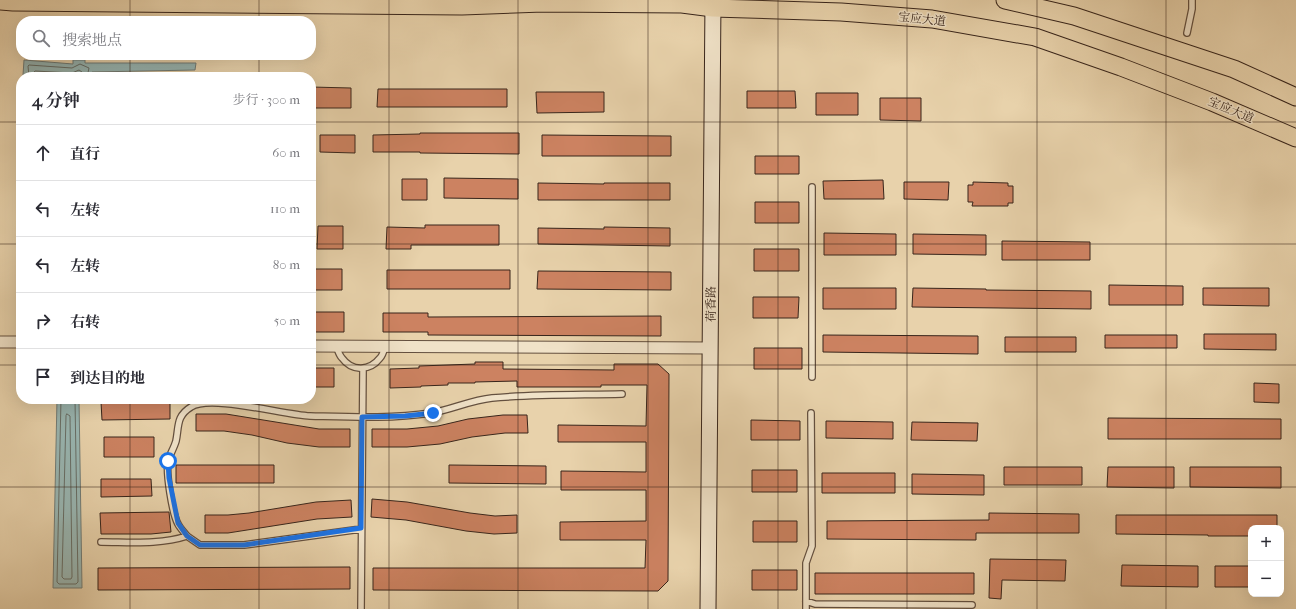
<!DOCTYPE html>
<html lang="zh">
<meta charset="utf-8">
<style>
:root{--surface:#fff;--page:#f7f7f7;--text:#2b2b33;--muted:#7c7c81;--line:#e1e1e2}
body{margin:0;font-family:"IM FELL French Canon","Noto Serif SC",serif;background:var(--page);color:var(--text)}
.controls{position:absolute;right:12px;bottom:12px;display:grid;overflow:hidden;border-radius:8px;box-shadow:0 4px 16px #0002}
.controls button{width:36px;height:36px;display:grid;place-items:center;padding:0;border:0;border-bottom:1px solid var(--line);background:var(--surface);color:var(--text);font:20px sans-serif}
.stop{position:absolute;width:12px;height:12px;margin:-9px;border:3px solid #1a73e8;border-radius:50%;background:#fff}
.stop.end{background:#1a73e8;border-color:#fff;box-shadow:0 1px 4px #0008}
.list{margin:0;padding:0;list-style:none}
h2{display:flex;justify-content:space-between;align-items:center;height:52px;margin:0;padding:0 16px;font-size:17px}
h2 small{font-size:13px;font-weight:400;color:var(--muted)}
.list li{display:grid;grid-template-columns:26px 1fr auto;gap:12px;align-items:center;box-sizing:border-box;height:56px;padding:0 16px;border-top:1px solid var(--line)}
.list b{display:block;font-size:15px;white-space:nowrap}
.list em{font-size:13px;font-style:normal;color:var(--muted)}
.icon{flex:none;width:22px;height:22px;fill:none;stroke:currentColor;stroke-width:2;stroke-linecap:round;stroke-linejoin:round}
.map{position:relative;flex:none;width:1296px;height:609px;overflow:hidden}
.search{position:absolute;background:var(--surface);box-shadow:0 4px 16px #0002;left:16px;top:16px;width:300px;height:44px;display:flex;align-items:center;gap:10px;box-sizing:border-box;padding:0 14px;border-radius:16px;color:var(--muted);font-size:15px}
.panel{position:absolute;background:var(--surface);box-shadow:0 4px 16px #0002;left:16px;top:72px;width:300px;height:332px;border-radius:16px}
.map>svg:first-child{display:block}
.water{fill:#99b6b2;stroke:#727c76}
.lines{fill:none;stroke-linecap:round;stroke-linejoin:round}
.shore{stroke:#686e66;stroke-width:1}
.building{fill:#cc8261;stroke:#38251b}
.lane-casing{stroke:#64503f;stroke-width:8}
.street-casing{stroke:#64503f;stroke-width:13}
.secondary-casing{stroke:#38251b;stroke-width:17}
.primary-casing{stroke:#38251b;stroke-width:19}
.lane{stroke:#f0e2c8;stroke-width:5.5}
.street{stroke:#f0e2c8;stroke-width:11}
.secondary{stroke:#f0e2c8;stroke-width:15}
.primary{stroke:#e8d2ab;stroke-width:17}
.route{stroke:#1a73e8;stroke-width:5}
.grid{fill:none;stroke:#38251b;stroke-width:1;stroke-opacity:0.55}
.labels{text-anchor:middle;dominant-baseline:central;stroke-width:3;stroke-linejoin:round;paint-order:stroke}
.street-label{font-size:12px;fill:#38251b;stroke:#f0e2c8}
</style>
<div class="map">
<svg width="1296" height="609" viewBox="0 0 1296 609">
<rect width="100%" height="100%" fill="#e8d2ab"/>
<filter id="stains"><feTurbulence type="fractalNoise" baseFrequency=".005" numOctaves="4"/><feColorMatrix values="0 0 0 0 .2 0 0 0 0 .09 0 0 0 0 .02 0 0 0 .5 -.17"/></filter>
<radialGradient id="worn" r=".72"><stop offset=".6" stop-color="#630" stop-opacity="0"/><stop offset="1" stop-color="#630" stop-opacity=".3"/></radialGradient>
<path class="water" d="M24 60 73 64V60H85V63H196L195 70 92 72 90 77H45L23 75Z
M57 399H79L82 588H53Z"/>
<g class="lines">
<path class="shore" d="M29 77 28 66 29 65 72 68 80 64 89 68 87 77
M34 77V72L35 71 72 73 79 70 82 72V77
M61 399 57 582 59 584H76L78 582 75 399
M67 414 70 416 72 577 71 579H64L62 577 66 416Z"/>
</g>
<path class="building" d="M311 87 351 88V108H311Z
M378 89H507V107H377Z
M747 91H795L796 108H747Z
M536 92H604V112L537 113Z
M816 93H858V115H816Z
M880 98H921V121L880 120Z
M420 133H519V154L420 153V152H373V135L420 134Z
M320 135H355V153L320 152Z
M542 135 671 136V156H542Z
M755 156H799V174H755Z
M444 178 518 179V199L444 198Z
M402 179H427V200H402Z
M883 180 884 199H824L823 181Z
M904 182H949L948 200 904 199Z
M973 182 1008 183V186H1013V203H1008V206H972L973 202H968V185H973Z
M538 183 604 184V183H670V200H538Z
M755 202H799V223H755Z
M425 225H499V245H411V249H386L387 227 425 228Z
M318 226H343V249H317Z
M604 227 670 228V246L538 244V228L604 229Z
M824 233 896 234V255H824Z
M913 234 986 235V255L913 254Z
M1002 241 1090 242V260H1002Z
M754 249H799V271H754Z
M311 269H342V290H311Z
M387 270H510V289H387Z
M538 271 671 272V290L537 289Z
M1109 285 1183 286V305H1109Z
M823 288H896V309H823Z
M913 288 986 289V290L1091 291V309L912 307Z
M1203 288H1269V306L1203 305Z
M753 297H799L798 318H753Z
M311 312H344V332H311Z
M383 313H428V317L661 316V336L428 335V332H383Z
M1204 334H1276V350L1204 349Z
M823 335 978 336V354L823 352Z
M1105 335H1177V348H1105Z
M1005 337H1076V352H1005Z
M754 348H802V369H754Z
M475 362H503V369L614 370V364H658L669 374 668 581 658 591 373 590V568H645L646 540H560V522L646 521V490H561V471L646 472V442H558V425L646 426 647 385H601V387H517V381L475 382V383H448V385L421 386V387L390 388V369L419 368V366L475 364Z
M311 368H334V387H311Z
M1254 383 1279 384V403L1254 402Z
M147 401 170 402V419L102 420 101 402Z
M196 414H226L319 429H350V447H319L287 443 252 435 224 431H196Z
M503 415H527L528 433H505L472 437 440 444 407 447H372V429H407L438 426 468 419Z
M1108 418 1281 419V439H1108Z
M751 420 800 421V440H751Z
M826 421 893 422V439L826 438Z
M912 422 978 423 977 441 911 440Z
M104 437H154V457H104Z
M176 465H274V483H176Z
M449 465 546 466V484L449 483Z
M1004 467H1082V485H1004Z
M1108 467H1174V488L1107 487Z
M1190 467H1281V488L1190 487Z
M752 470H797V492H752Z
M822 473H895V493H822Z
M912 474 984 475V495L912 494Z
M101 479H151L152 496 101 497Z
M372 499 407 502 470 513 495 516 517 515V533L494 534 466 531 406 520 371 517Z
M351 500 352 517 317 519 228 533H205V515H228L249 513 316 502Z
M169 512 171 532 151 534H101L100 513Z
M989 513 1079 514V533H976V540L827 539V521L989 520Z
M1116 515H1277V528H1251V536H1208V535L1116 534Z
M753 521H797V542H753Z
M990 559 1066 560 1065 581 1002 580 1001 599 989 598Z
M1122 565 1198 566V587L1121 586Z
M1215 566H1251V587H1215Z
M350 567V589L98 590V568Z
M752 570H797V590H752Z
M815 573H974V594H815Z"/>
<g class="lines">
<defs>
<path id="lane" d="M1187 33 1192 9V0
M336 346C338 350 339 355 342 358 352 372 370 371 380 358 383 355 384 350 385 346
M812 377V187
M187 536C184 532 180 528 178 524 172 513 166 473 168 461 170 454 174 448 176 441 179 427 176 416 191 407 210 394 284 415 310 416 350 417 391 419 431 413 451 410 471 400 492 398 535 394 579 395 622 394
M101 542C129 542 160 545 187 536L200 545H244L361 529
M806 601 815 604 972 605
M361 609 363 369
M806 609V563L812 546 811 413"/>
<path id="street" d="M0 342H21
M311 346 711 348"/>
<path id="secondary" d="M708 609 713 0"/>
<path id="primary" d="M1005 0 1074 16 1234 69 1296 97
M0 1 13 2 462 6 543 3 682 4 713 8 841 12 932 19 1035 37 1121 67 1212 102 1296 138"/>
</defs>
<use href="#lane" class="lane-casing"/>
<use href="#street" class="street-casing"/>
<use href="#secondary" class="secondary-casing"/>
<use href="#primary" class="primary-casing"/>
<use href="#lane" class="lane"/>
<use href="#street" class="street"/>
<use href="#secondary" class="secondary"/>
<use href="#primary" class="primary"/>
</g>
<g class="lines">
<path class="route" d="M168 461 169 478 178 523 187 536 200 545H244L361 528 362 417 405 416 433 413"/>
</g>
<path class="grid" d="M130 0V21M259 0V21M389 0V609M518 0V609M648 0V609M778 0V609M907 0V609M1037 0V609M1166 0V609M130 55V77M259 55V77M0 122H21M311 122H1296M0 244H21M311 244H1296M0 365H21M311 365H1296M130 399V609M259 399V609M0 487H1296"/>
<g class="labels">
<g class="street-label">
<text transform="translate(922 19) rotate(6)">宝应大道</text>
<text transform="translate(1231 110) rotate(23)">宝应大道</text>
<text transform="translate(711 304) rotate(-90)">荷香路</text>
</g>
</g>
<rect width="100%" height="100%" filter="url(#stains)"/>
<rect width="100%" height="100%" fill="url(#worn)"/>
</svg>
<div class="controls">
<button>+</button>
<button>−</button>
</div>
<div class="stop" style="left:168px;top:461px"></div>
<div class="stop end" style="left:433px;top:413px"></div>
<div class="search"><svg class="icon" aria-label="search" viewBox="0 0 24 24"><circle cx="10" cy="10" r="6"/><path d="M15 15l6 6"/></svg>搜索地点</div>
<section class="panel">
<h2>4 分钟<small>步行 · 300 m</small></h2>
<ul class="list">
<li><svg class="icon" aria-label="ahead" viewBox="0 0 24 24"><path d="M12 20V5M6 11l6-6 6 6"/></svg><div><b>直行</b></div><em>60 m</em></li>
<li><svg class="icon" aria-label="left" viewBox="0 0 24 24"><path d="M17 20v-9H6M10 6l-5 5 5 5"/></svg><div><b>左转</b></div><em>110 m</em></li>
<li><svg class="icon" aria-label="left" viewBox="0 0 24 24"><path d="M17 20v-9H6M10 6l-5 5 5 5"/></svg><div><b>左转</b></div><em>80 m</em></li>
<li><svg class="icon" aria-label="right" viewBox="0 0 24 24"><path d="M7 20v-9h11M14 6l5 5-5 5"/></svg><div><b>右转</b></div><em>50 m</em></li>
<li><svg class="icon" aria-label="arrive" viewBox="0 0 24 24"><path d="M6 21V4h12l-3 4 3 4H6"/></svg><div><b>到达目的地</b></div></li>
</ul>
</section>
</div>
